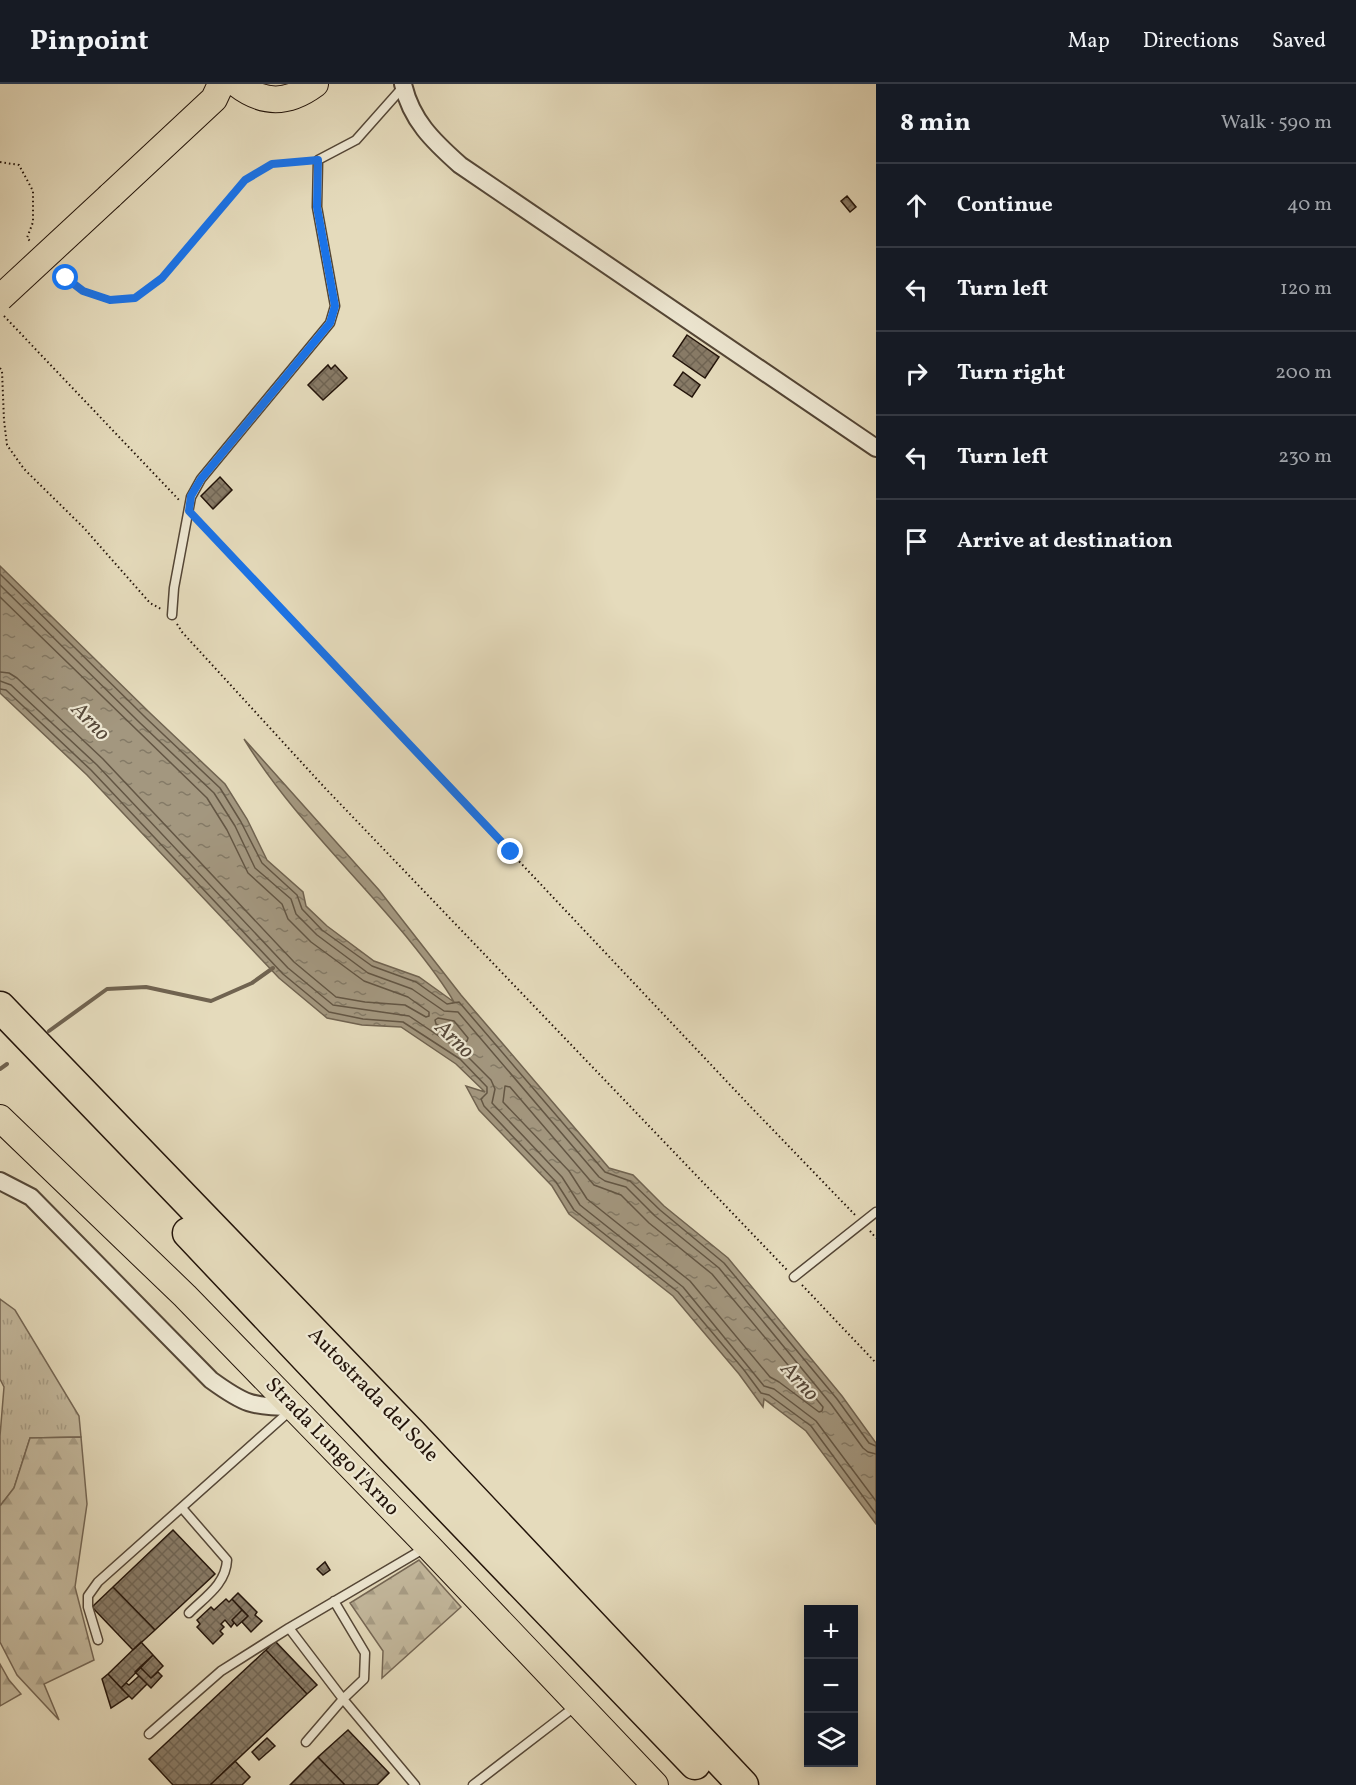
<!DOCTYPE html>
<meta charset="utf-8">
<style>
:root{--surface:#171b24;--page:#20242c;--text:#f1f3f6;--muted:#9ea1a6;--line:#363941}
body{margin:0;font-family:Vollkorn,serif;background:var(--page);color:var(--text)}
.controls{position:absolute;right:18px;bottom:18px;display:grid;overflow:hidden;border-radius:0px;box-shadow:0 3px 15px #0003}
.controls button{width:54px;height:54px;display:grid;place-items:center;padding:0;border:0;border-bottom:2px solid var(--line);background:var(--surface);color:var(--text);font:30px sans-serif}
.stop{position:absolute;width:18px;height:18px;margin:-14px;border:4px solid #1a73e8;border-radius:50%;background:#fff}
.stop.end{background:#1a73e8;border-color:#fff;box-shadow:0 2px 6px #0008}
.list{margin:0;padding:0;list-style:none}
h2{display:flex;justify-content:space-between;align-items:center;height:78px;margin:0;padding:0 24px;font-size:26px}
h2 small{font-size:20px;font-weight:400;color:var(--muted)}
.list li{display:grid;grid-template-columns:39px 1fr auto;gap:18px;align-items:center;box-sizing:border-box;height:84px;padding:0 24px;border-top:2px solid var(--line)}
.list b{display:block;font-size:22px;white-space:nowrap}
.list em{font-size:20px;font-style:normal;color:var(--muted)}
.icon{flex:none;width:33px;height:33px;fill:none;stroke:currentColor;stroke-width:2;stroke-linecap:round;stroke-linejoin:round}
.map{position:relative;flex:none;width:876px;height:1701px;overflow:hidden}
header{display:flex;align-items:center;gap:36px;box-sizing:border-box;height:84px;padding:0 30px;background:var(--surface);border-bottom:2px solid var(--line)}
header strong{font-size:28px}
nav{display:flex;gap:33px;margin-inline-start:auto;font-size:21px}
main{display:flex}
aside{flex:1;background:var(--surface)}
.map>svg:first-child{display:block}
.grass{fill:url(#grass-tufts);stroke:#746654;stroke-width:1.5}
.forest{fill:url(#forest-firs);stroke:#746654;stroke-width:1.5}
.water{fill:url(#water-ripples);stroke:#706350;stroke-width:1.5}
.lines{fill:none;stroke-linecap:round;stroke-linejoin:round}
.shore{stroke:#635644;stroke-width:1.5}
.stream{stroke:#706350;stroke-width:4}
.building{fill:url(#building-cross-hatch);stroke:#23140a;stroke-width:1.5}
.lane-casing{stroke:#544636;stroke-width:11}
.street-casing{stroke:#544636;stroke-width:20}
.primary-casing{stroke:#23140a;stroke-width:28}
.highway-casing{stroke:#23140a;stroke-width:33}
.path{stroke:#23140a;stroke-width:2;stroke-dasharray:1.5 3;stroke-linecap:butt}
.lane{stroke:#eee8d3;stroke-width:8}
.street{stroke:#eee8d3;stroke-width:16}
.primary{stroke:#e5dbbc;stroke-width:26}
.highway{stroke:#e5dbbc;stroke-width:30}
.primary-bridge-casing{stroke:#23140a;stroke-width:28;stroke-linecap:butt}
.primary-bridge{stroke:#e5dbbc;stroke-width:26}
.route{stroke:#1a73e8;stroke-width:8}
.labels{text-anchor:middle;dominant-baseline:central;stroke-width:4.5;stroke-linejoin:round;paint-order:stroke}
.street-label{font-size:21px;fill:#23140a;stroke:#eee8d3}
.water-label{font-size:22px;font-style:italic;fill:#564839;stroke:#eee8d3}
</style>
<header>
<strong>Pinpoint</strong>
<nav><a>Map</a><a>Directions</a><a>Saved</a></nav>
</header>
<main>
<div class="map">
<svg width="876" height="1701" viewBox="0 0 876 1701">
<defs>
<pattern id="grass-tufts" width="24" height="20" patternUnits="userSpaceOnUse" patternTransform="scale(1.5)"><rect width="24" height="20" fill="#c4b99e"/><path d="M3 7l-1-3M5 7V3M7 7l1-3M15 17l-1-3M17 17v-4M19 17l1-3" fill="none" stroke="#a89e87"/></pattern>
<pattern id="forest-firs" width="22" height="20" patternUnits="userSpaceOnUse" patternTransform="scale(1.5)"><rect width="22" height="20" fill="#c4b99e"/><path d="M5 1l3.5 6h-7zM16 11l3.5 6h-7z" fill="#a89e87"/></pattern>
<pattern id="water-ripples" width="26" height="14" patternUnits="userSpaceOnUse" patternTransform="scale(1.5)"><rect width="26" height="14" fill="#a3977f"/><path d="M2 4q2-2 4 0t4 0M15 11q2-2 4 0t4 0" fill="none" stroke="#847a66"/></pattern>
<pattern id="building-cross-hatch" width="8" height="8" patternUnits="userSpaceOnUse" patternTransform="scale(1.5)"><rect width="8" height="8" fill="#887b67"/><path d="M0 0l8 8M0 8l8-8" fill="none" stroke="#6f6453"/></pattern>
</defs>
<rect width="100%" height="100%" fill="#e5dbbc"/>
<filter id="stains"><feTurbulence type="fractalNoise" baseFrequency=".00333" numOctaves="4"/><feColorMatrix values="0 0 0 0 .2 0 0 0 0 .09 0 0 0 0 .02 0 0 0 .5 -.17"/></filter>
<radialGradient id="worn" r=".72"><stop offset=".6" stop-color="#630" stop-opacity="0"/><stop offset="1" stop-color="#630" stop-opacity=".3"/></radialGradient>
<path class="grass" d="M0 1215 15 1226 79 1332 81 1353 30 1354 14 1404 0 1422V1352L4 1303 0 1295Z"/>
<path class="forest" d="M81 1353 87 1420 75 1503 94 1576 44 1600 59 1636 17 1591 0 1558V1422L14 1404 30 1354Z
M419 1476 461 1523 382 1594 383 1567 350 1519Z
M0 1580 9 1596 21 1610 0 1622Z"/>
<path class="water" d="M0 482 150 629 225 700 247 735 267 776 303 808 306 822 327 842 374 877 419 893 454 918C441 895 422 872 405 851 351 786 288 727 244 655L379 806 461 911 609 1084 633 1091 664 1122 728 1174 842 1312 876 1359V1440L806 1347 764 1315 763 1323 739 1290 673 1212 569 1130 552 1102 479 1026 466 1002 485 1008 456 980 401 943 362 941 327 934 279 894 87 691 0 609Z"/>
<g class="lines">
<path class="shore" d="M0 490 146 634 220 704 241 738 262 779 297 811 302 825 322 846 372 882 416 898 447 920 459 918 605 1088 630 1097 660 1126 724 1179 837 1315 869 1359 876 1362
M0 501 140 639 214 709 235 742 255 784 291 815 296 830 317 851 368 889 412 905 444 927 458 928 599 1093 605 1097 626 1103 655 1132 719 1184 831 1320 863 1364 868 1368 876 1370
M0 513 207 714 227 746 248 789 282 820 288 835 311 858 364 897 408 913 429 928V932L426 933 405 921 365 918 336 913 294 878 103 675 17 594 9 589 0 588
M0 597 11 601 97 681 288 884 333 921 409 932 464 969 491 996 495 1005 492 1019 562 1093 580 1121 683 1203 764 1302 774 1305 816 1337 876 1417
M0 605 6 606 91 686 283 890 329 928 363 935 403 938 460 975 487 1003V1009L481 1015 484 1022 556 1098 574 1126 678 1208 744 1286 761 1309 769 1311 811 1342 876 1430
M438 934 454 937 468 954 467 957 464 958 436 940 435 936Z
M505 1002 510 1003 594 1101 621 1111 649 1139 712 1190 823 1323 822 1327 819 1328 779 1298 770 1293 690 1197 587 1115 569 1087 503 1018Z"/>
<path class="stream" d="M49 947 107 905 146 903 211 917 252 899 273 884
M0 985 7 980"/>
</g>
<path class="building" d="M847 112 856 123 850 128 841 117Z
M687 251 719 273 705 294 673 272Z
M328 281 331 285 335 281 347 294 323 316 308 301Z
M683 288 700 301 692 313 674 301Z
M220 393 232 406 213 425 201 412Z
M173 1446 215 1490 155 1546 113 1503Z
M325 1478 330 1486 323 1491 317 1485Z
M113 1503 155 1546 133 1566 92 1523Z
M238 1509 257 1528 255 1531 262 1537 251 1548 242 1538 248 1532 232 1515Z
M226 1515 229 1518 232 1515 242 1526 232 1536 234 1539 231 1543 225 1536 221 1540 224 1543 220 1547 223 1550 213 1560 197 1543 200 1540 197 1536 211 1523 214 1526Z
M242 1526 248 1532 237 1542 232 1536Z
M275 1557 317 1601 307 1610 266 1566Z
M141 1558 153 1571 121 1604 108 1590Z
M266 1566 307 1610 210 1701H173L149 1675Z
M153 1571 163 1582 151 1594 140 1583Z
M140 1583 151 1594 158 1588 162 1592 151 1604 135 1588Z
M108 1590 129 1612 111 1624 102 1595Z
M139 1592 147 1600 132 1615 121 1604 126 1599 129 1601Z
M348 1646 389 1689 377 1701H345L318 1673Z
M267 1654 275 1662 259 1676 252 1668Z
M318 1673 345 1701H290Z
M235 1677 250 1693 242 1701H210Z"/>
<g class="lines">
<defs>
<path id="lane" d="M172 531 174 504 191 413 201 395 330 239 335 222 317 123 318 76 356 56 403 3
M794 1193 876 1128
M182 1424 227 1476C226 1500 205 1513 189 1529
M289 1544 343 1615 415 1701
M98 1556 88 1523V1512L98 1498 291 1326
M149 1650 221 1587 289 1544 425 1464
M306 1658 343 1615 364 1595 365 1569 334 1517
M473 1701 577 1621"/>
<path id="street" d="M403 0C411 36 433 57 460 81L876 364
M0 1097 31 1113 211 1296C244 1320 252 1323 293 1323"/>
<path id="primary" d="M237 0C264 21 288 20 315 0
M110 112 214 15 221 0
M0 1034 185 1212 428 1462 655 1701"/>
<path id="highway" d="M0 923 411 1349 743 1701
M188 1149 394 1367 695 1680"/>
</defs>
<use href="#lane" class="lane-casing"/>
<use href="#street" class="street-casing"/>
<use href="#primary" class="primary-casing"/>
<use href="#highway" class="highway-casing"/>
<path class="path" d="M0 78 19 81 33 107V138L27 154 31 158
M57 186 83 207 110 216 135 214 162 194 245 96 272 80 306 77
M4 232 180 417
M0 284 2 287 4 336 7 361 24 385 84 444 150 519 161 525
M198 437 749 1021 856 1132
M177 540 182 548 325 704 787 1186
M870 1147 876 1154
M802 1201 876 1279"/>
<use href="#lane" class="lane"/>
<use href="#street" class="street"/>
<use href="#primary" class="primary"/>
<use href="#highway" class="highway"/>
<defs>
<path id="primary-bridge" d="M0 214 110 112"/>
</defs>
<use href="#primary-bridge" class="primary-bridge-casing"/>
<use href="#primary-bridge" class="primary-bridge"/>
</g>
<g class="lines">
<path class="route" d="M66 194 83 207 110 216 135 214 162 194 245 96 272 80 318 76 317 123 335 222 330 239 201 395 191 412 189 427 511 768"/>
</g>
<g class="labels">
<g class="street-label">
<text transform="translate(373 1311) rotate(46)">Autostrada del Sole</text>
<text transform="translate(332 1363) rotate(46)">Strada Lungo l'Arno</text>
</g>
<g class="water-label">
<text transform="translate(90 638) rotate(45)">Arno</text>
<text transform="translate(454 956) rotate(44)">Arno</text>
<text transform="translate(799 1298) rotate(47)">Arno</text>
</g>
</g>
<rect width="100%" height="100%" filter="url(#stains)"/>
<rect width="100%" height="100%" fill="url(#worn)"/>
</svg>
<div class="controls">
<button>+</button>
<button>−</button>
<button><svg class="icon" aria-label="layers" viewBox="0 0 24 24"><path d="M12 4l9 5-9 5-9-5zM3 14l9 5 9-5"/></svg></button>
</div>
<div class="stop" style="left:66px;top:194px"></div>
<div class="stop end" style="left:511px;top:768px"></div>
</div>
<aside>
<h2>8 min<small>Walk · 590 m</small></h2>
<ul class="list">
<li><svg class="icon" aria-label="ahead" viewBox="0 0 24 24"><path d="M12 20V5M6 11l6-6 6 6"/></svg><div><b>Continue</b></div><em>40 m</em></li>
<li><svg class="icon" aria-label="left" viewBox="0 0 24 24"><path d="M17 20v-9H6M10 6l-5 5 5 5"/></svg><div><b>Turn left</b></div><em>120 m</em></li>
<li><svg class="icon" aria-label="right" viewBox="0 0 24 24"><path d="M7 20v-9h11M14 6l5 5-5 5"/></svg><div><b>Turn right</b></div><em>200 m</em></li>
<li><svg class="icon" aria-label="left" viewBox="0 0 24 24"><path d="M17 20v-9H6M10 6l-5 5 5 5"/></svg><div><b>Turn left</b></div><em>230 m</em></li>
<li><svg class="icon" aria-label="arrive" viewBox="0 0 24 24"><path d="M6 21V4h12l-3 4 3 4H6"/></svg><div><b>Arrive at destination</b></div></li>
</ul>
</aside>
</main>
